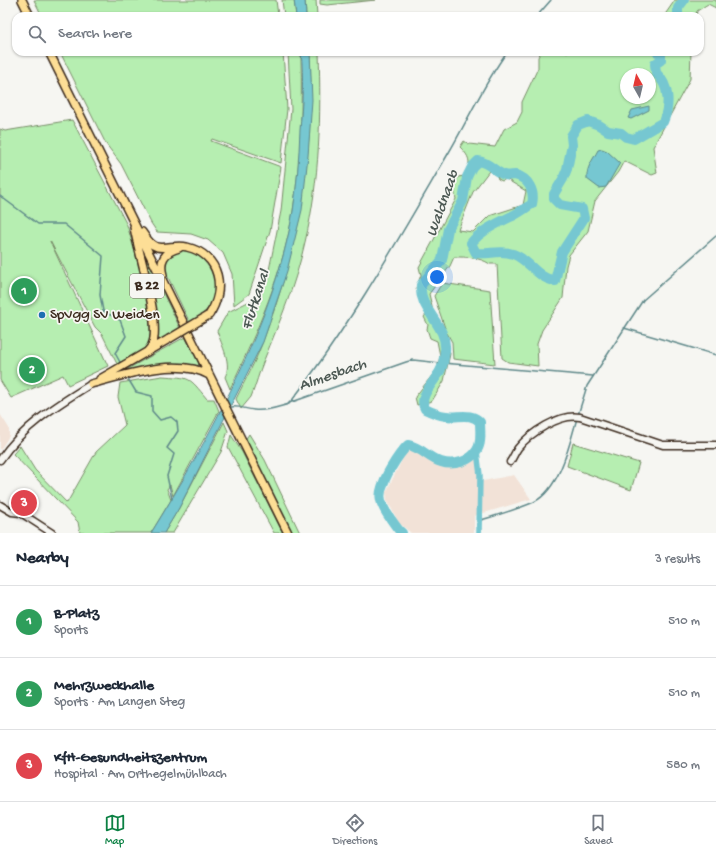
<!DOCTYPE html>
<meta charset="utf-8">
<style>
:root{--surface:#fff;--page:#f6f6f7;--text:#1f2937;--muted:#747a83;--line:#e0e1e3;--accent:#0b8043}
body{margin:0;font-family:"Gochi Hand",sans-serif;background:var(--page);color:var(--text)}
.compass{position:absolute;left:620px;top:68px;width:36px;height:36px;border-radius:50%;background:var(--surface);box-shadow:0 1px 3px #0004;rotate:352deg}
.you{position:absolute;left:437px;top:277px;width:14px;height:14px;margin:-10px;border:3px solid #fff;border-radius:50%;background:#1a73e8;box-shadow:0 0 0 6px #1a73e833}
.badge{display:grid;place-items:center;width:26px;height:26px;border-radius:50%;background:var(--accent);color:#fff;font-size:13px;font-weight:700}
.pin{position:absolute;translate:-50% -50%;border:2px solid #fff;box-shadow:0 1px 4px #0006}
.list{margin:0;padding:0;list-style:none}
h2{display:flex;justify-content:space-between;align-items:center;height:52px;margin:0;padding:0 16px;font-size:17px}
h2 small{font-size:13px;font-weight:400;color:var(--muted)}
.list li{display:grid;grid-template-columns:26px 1fr auto;gap:12px;align-items:center;box-sizing:border-box;height:72px;padding:0 16px;border-top:1px solid var(--line)}
.list b{display:block;font-size:15px;white-space:nowrap}
.list p{margin:0;font-size:13px;white-space:nowrap;color:var(--muted)}
.list em{font-size:13px;font-style:normal;color:var(--muted)}
.icon{flex:none;width:22px;height:22px;fill:none;stroke:currentColor;stroke-width:2;stroke-linecap:round;stroke-linejoin:round}
.map{position:relative;flex:none;width:716px;height:533px;overflow:hidden}
.search{position:absolute;background:var(--surface);box-shadow:0 1px 3px #0004;left:12px;right:12px;top:12px;height:44px;display:flex;align-items:center;gap:10px;box-sizing:border-box;padding:0 14px;border-radius:12px;color:var(--muted);font-size:15px}
.sheet{height:268px;background:var(--surface)}
nav{display:flex;justify-content:space-around;align-items:center;box-sizing:border-box;height:56px;border-top:1px solid var(--line);background:var(--surface);font-size:11px;color:var(--muted)}
nav a{display:grid;justify-items:center;gap:2px}
nav .on{color:var(--accent)}
.map>svg:first-child{display:block}
.built{fill:#f2e2d7}
.green{fill:#b6eeb1;stroke:#788c68;fill-rule:evenodd}
.water{fill:#76c7d1;stroke:#5e8889}
.lines{fill:none;stroke-linecap:round;stroke-linejoin:round}
.stream{stroke:#5e8889;stroke-width:1.5}
.canal{stroke:#76c7d1;stroke-width:5.5}
.river{stroke:#76c7d1;stroke-width:10}
.minor-casing{stroke:#3b2a1e;stroke-width:9}
.major-casing{stroke:#3b2a1e;stroke-width:10}
.minor{stroke:#f6f6f2;stroke-width:6}
.major{stroke:#fdde96;stroke-width:7}
.major-bridge-casing{stroke:#3b2a1e;stroke-width:10;stroke-linecap:butt}
.major-bridge{stroke:#fdde96;stroke-width:7}
.poi-dot{fill:#1f6fb2;stroke:#f6f6f2;stroke-width:1.5}
.labels{text-anchor:middle;dominant-baseline:central;stroke-width:3.5;stroke-linejoin:round;paint-order:stroke}
.shield{fill:#f6f6f2;stroke:#73675e;stroke-width:1}
.shield-label{font-size:14px;font-weight:bold;fill:#3b2a1e}
.poi-label{font-size:15px;fill:#3b2a1e;stroke:#f6f6f2;text-anchor:start}
.water-label{font-size:16px;font-style:italic;fill:#4d5954;stroke:#f6f6f2}
</style>
<div class="map">
<svg width="716" height="533" viewBox="0 0 716 533">
<rect width="100%" height="100%" fill="#f6f6f2"/>
<filter id="ink" filterUnits="userSpaceOnUse"><feTurbulence type="fractalNoise" baseFrequency=".025" numOctaves="2"/><feDisplacementMap in="SourceGraphic" scale="8" xChannelSelector="R" yChannelSelector="G"/><feConvolveMatrix kernelMatrix="1 2 1 2 8 2 1 2 1" color-interpolation-filters="sRGB"/></filter>
<g filter="url(#ink)">
<path class="built" d="M0 414 9 428V436L0 450Z
M410 449 440 466 453 467 469 464 479 456 483 481 514 475 531 499 474 516V533H411L399 523 387 500 386 492 407 450Z"/>
<path class="green" d="M34 0H276L278 16H42Z
M282 0H294L296 16H284Z
M305 0H316L317 16H306Z
M320 0H376L327 5 320 4Z
M675 0H716V8L708 4 697 11 696 16H664Z
M60 52H283L287 109 281 163 212 139 211 141 281 167 270 231 249 294 234 305 232 274 223 253 208 240 191 234 157 232 151 223 121 164 106 144Z
M288 52H301V57C302 108 301 160 293 211 283 273 257 332 230 389L225 377C232 363 222 346 217 331L228 312 250 301 256 295 269 270 281 211 291 109Z
M310 52H319C321 115 320 180 305 242 296 283 280 321 264 360 259 372 256 385 251 397L241 409 236 399C245 380 256 361 263 341 300 245 314 155 310 52Z
M541 52H691L690 79 653 147 657 173 652 175 624 161 618 172 595 201 588 231 569 255 566 266 563 298 542 330 537 344 538 366 508 362 502 358 497 264H490C479 257 467 257 454 257L450 266 429 294 433 311 445 328 434 296 442 283 490 290 495 364 453 359 452 342 447 333 450 354 444 381 432 401 417 405 415 397 437 369 440 356 437 341 430 338 427 329 428 325 424 317 427 313 416 288 421 275 419 267 456 199C454 191 453 184 458 177L464 176 465 178C470 163 472 159 460 147L464 141 469 144 495 147 504 129 517 122 522 112V102L538 68V57ZM626 74H650V98H626ZM489 171 497 176 498 179 502 181 506 179 526 191 523 205 489 216 473 232 458 230 473 192Z
M72 120 127 225 147 293 151 338C147 352 129 358 117 364L102 334 95 327 50 241 108 366 68 385 63 375 11 398 0 380V129L5 131Z
M142 250 180 328 160 340 158 338 153 297Z
M180 250C184 250 188 250 192 252 210 260 223 287 211 305 206 312 197 318 190 323L166 273 165 265 167 258Z
M185 337 199 363 198 366 122 372Z
M162 376C191 378 188 376 207 399H214L219 411 173 496 170 485 167 489 171 500 151 533H80L78 522 13 454 20 446 35 470 67 503 96 452 125 425 118 397 120 383Z
M224 422 228 431 221 452 173 533H164L179 508Z
M249 434 265 460 300 533H292L245 440Z
M231 435 242 452 283 533H274L228 447Z
M573 443 639 463 631 490 567 466Z"/>
<path class="water" d="M294 0H305L306 16H296Z
M301 52H310L312 100 308 156 302 210 287 271 263 342 179 508 164 533H151C208 441 275 319 293 211 297 185 299 157 300 130 302 105 304 78 301 52Z
M649 106V110L631 119 628 118 632 110Z
M602 149 607 151 620 163 606 187 599 188 587 179C586 167 593 160 598 150Z"/>
<g class="lines">
<path class="stream" d="M537 16 551 0
M0 196 38 224H64L103 256 100 295 103 311 120 320 126 336 115 353 121 364
M624 328 716 355
M443 363 593 376
M127 377 136 392 152 396V411L160 420 171 417 177 422 178 431 167 448 174 454 167 476 172 499
M293 399 288 404 293 401V399C352 322 399 238 448 154 468 120 484 83 507 52
M292 402 406 362 413 360 441 363
M231 407C240 406 245 409 254 410 265 412 278 407 289 404
M578 415 587 386 643 300 716 236
M478 521C497 515 516 510 534 502 560 489 570 443 577 418"/>
<path class="canal" d="M477 451 480 475 479 533"/>
<path class="river" d="M678 16V8L684 0
M402 533C397 529 394 523 390 518 377 500 378 493 388 473 394 463 399 453 408 445 421 447 428 458 441 462 453 466 470 462 477 450 482 443 480 430 480 422 471 412 458 418 446 416 439 415 431 412 425 409 417 396 436 381 441 369 444 363 444 356 445 351 448 325 418 310 421 285L442 260 448 229 463 201 467 177 472 167 478 161C491 163 494 172 505 175 508 176 512 175 515 175 529 178 535 192 532 204 525 208 518 214 510 217 496 224 482 230 471 243L476 253C488 255 501 249 513 254 530 260 536 278 555 281L562 252 584 218 582 209 560 205 554 199V194L563 179 567 169 572 145 571 136 578 125 588 121 599 125 608 131 621 133 626 137 634 139 663 122C670 106 670 86 656 73L655 64 661 60V53L657 52"/>
<defs>
<path id="minor" d="M0 460C23 426 57 405 91 384
M510 462C513 458 515 452 518 448 530 433 560 413 580 417L663 445H716
M0 505 12 512 21 513 52 533"/>
<path id="major" d="M22 0 30 16
M49 52 288 533
M134 227C138 253 162 324 152 345 151 348 148 350 147 352
M142 232C146 238 150 245 157 247 167 249 177 244 187 247 221 255 226 290 209 315
M163 275C159 261 164 252 179 248
M100 379 169 339
M91 384C124 375 178 357 209 375"/>
</defs>
<use href="#minor" class="minor-casing"/>
<use href="#major" class="major-casing"/>
<use href="#minor" class="minor"/>
<use href="#major" class="major"/>
<defs>
<path id="major-bridge" d="M169 339 209 315"/>
</defs>
<use href="#major-bridge" class="major-bridge-casing"/>
<use href="#major-bridge" class="major-bridge"/>
</g>
</g>
<circle class="poi-dot" cx="42" cy="315" r="4"/>
<g class="labels">
<rect class="shield" x="130" y="274" width="34" height="24" rx="3"/>
<g class="shield-label">
<text x="147" y="286">B 22</text>
</g>
<g class="poi-label">
<text x="50" y="315">SpVgg SV Weiden</text>
</g>
<g class="water-label">
<text transform="translate(444 204) rotate(-70)">Waldnaab</text>
<text transform="translate(257 300) rotate(-72)">Flutkanal</text>
<text transform="translate(333 376) rotate(-19)">Almesbach</text>
</g>
</g>
</svg>
<svg class="compass" viewBox="-18 -18 36 36"><path d="M0-13l5 13h-10z" fill="#e53935"/><path d="M0 13l5-13h-10z" fill="#747a83"/></svg>
<div class="you"></div>
<div class="pin badge" style="left:24px;top:291px;background:#2e9e5b">1</div>
<div class="pin badge" style="left:32px;top:370px;background:#2e9e5b">2</div>
<div class="pin badge" style="left:24px;top:503px;background:#e0444e">3</div>
<div class="search"><svg class="icon" aria-label="search" viewBox="0 0 24 24"><circle cx="10" cy="10" r="6"/><path d="M15 15l6 6"/></svg>Search here</div>
</div>
<section class="sheet">
<h2>Nearby<small>3 results</small></h2>
<ul class="list">
<li><span class="badge" style="background:#2e9e5b">1</span><div><b>B-Platz</b><p>Sports</p></div><em>510 m</em></li>
<li><span class="badge" style="background:#2e9e5b">2</span><div><b>Mehrzweckhalle</b><p>Sports · Am Langen Steg</p></div><em>510 m</em></li>
<li><span class="badge" style="background:#e0444e">3</span><div><b>KfH-Gesundheitszentrum</b><p>Hospital · Am Orthegelmühlbach</p></div><em>580 m</em></li>
</ul>
</section>
<nav>
<a class="on"><svg class="icon" aria-label="map" viewBox="0 0 24 24"><path d="M3 6l6-2 6 2 6-2v14l-6 2-6-2-6 2zM9 4v14M15 6v14"/></svg>Map</a>
<a><svg class="icon" aria-label="directions" viewBox="0 0 24 24"><path d="M12 3l9 9-9 9-9-9zM9 14v-3h6M13 9l2 2-2 2"/></svg>Directions</a>
<a><svg class="icon" aria-label="saved" viewBox="0 0 24 24"><path d="M7 4h10v16l-5-4-5 4z"/></svg>Saved</a>
</nav>
